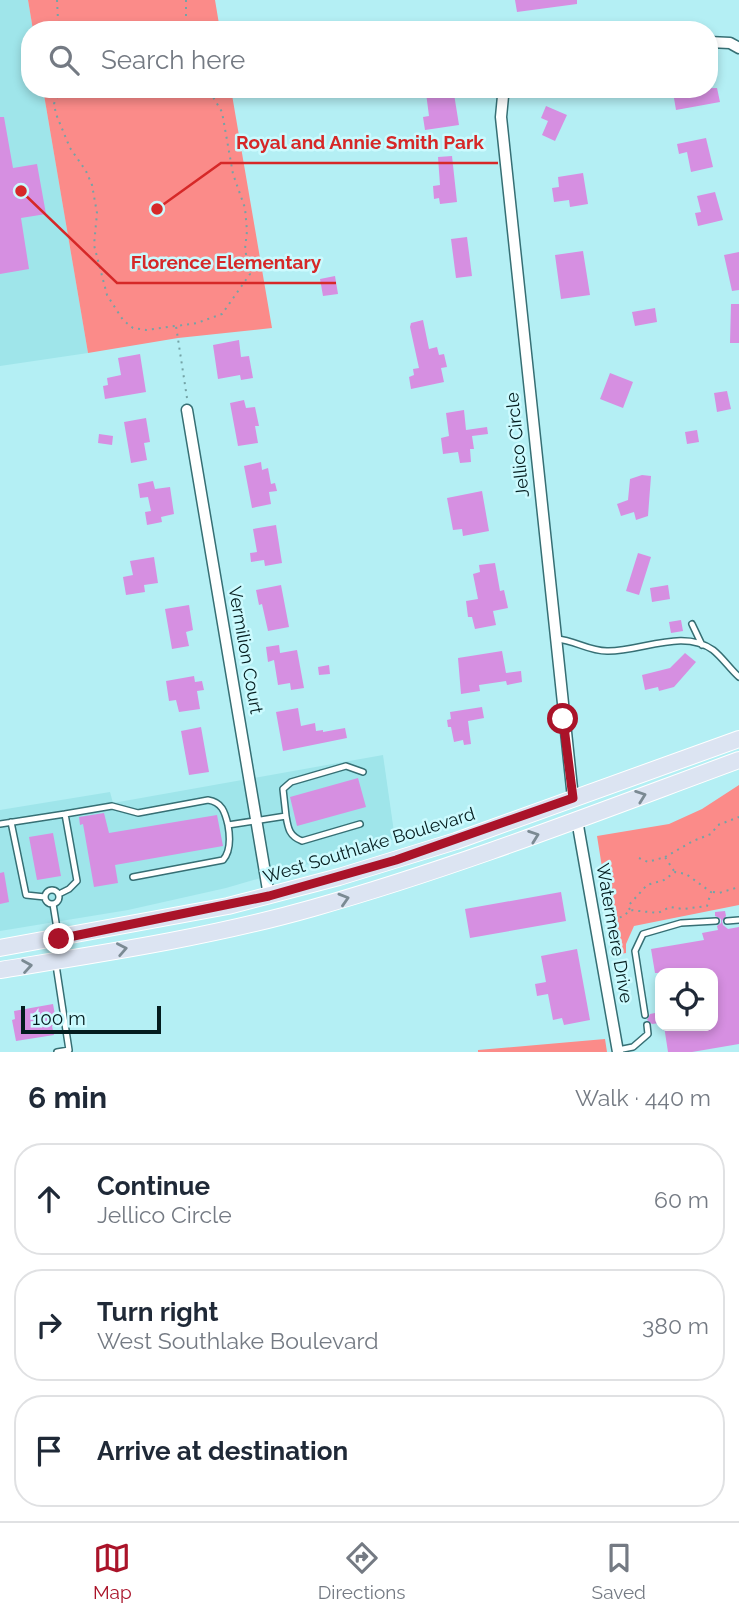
<!DOCTYPE html>
<meta charset="utf-8">
<style>
:root{--surface:#fff;--page:#f6f6f7;--text:#1f2937;--muted:#747a83;--line:#e0e1e3;--accent:#aa1329}
body{margin:0;font-family:Raleway,sans-serif;background:var(--page);color:var(--text)}
.controls{position:absolute;right:21px;bottom:21px;display:grid;overflow:hidden;border-radius:14px;box-shadow:0 4px 10px #0003}
.controls button{width:63px;height:63px;display:grid;place-items:center;padding:0;border:0;border-bottom:2px solid var(--line);background:var(--surface);color:var(--text);font:35px sans-serif}
.scale{position:absolute;left:21px;bottom:18px;width:140px;box-sizing:border-box;padding-left:7px;border:4px solid #041c1e;border-top:0;font-size:19px;line-height:24px;white-space:nowrap;color:#041c1e;-webkit-text-stroke:5px #cbfafe;paint-order:stroke}
.stop{position:absolute;width:21px;height:21px;margin:-16px;border:5px solid #aa1329;border-radius:50%;background:#fff}
.stop.end{background:#aa1329;border-color:#fff;box-shadow:0 2px 7px #0008}
.list{margin:0;padding:0;list-style:none}
h2{display:flex;justify-content:space-between;align-items:center;height:91px;margin:0;padding:0 28px;font-size:30px}
h2 small{font-size:23px;font-weight:400;color:var(--muted)}
.list li{display:grid;grid-template-columns:46px 1fr auto;gap:21px;align-items:center;box-sizing:border-box;height:112px;margin:0 14px 14px;padding:0 14px;border:2px solid var(--line);border-radius:28px}
.list b{display:block;font-size:26px;white-space:nowrap}
.list p{margin:0;font-size:23px;white-space:nowrap;color:var(--muted)}
.list em{font-size:23px;font-style:normal;color:var(--muted)}
.icon{flex:none;width:38px;height:38px;fill:none;stroke:currentColor;stroke-width:2;stroke-linecap:round;stroke-linejoin:round}
.map{position:relative;flex:none;width:739px;height:1052px;overflow:hidden}
.search{position:absolute;background:var(--surface);box-shadow:0 4px 10px #0003;left:21px;right:21px;top:21px;height:77px;display:flex;align-items:center;gap:18px;box-sizing:border-box;padding:0 24px;border-radius:28px;color:var(--muted);font-size:26px}
.sheet{height:469px;background:var(--surface)}
nav{display:flex;justify-content:space-around;align-items:center;box-sizing:border-box;height:98px;border-top:2px solid var(--line);background:var(--surface);font-size:19px;color:var(--muted)}
nav a{display:grid;justify-items:center;gap:4px}
nav .on{color:var(--accent)}
.map>svg:first-child{display:block}
.built{fill:#9fe5ea}
.green{fill:#fb8b89}
.building{fill:#d68fe1}
.lines{fill:none;stroke-linecap:round;stroke-linejoin:round}
.service-casing{stroke:#366f74;stroke-width:8}
.minor-casing{stroke:#366f74;stroke-width:13}
.primary-casing{stroke:#fff;stroke-width:18}
.path{stroke:#74a3a6;stroke-width:2;stroke-dasharray:2 5;stroke-linecap:butt}
.service{stroke:#fff;stroke-width:5}
.minor{stroke:#fff;stroke-width:10}
.primary{stroke:#dce4f2;stroke-width:16}
.oneway{stroke:#7b8a93}
.route{stroke:#aa1329;stroke-width:9}
.labels{text-anchor:middle;dominant-baseline:central;stroke-width:5;stroke-linejoin:round;paint-order:stroke}
.street-label{font-size:18px;fill:#041c1e;stroke:#cbfafe}
.leader{fill:none;stroke:#d62828;stroke-width:2.5}
.callout-dot{fill:#d62828;stroke:#cbfafe;stroke-width:2.5}
.callout-label{font-size:19px;text-anchor:middle;font-weight:bold;fill:#d62828;stroke:#cbfafe;stroke-width:5;stroke-linejoin:round;paint-order:stroke}
</style>
<div class="map">
<svg width="739" height="1052" viewBox="0 0 739 1052">
<rect width="100%" height="100%" fill="#b4eff4"/>
<path class="built" d="M0 0H28L33 30H30V89H43L88 353 0 366Z
M383 755 395 839 226 888 128 910 0 931V810L110 792 113 803Z"/>
<path class="green" d="M28 0H215L220 30H33Z
M43 89H231L272 328 178 338 88 353Z
M739 785V905L634 926 626 944V953L616 955 597 836 669 824 702 809Z
M605 1039 607 1052H478V1050Z"/>
<path class="building" d="M515 0H577V4L517 12Z
M717 88 720 102 676 110 674 98 678 97 677 89Z
M433 92 434 97 454 94 459 125 425 130 423 117 429 116 426 93Z
M546 106 567 115 555 141 542 135 548 121 541 118Z
M0 117H4L13 168 37 164 46 214 21 218 29 269 0 274Z
M706 138 713 167 691 172 687 152 679 154 677 144Z
M452 156 457 202 440 204 439 198 434 199 433 186 440 185 438 157Z
M583 173 588 204 570 207 569 200 554 202 552 188 559 187 558 177Z
M715 192 723 220 698 226 695 213 701 212 697 196Z
M467 237 472 276 456 278 451 239Z
M583 251 590 295 561 299 555 255Z
M739 252V290L732 291 724 255Z
M335 276 338 294 323 296 320 279Z
M731 304H739V343H730Z
M655 308 657 322 635 326 632 312Z
M423 320 429 349 437 347 439 355 444 354 447 367 441 368 444 382 411 389 409 377 414 375 413 369 419 368 410 327 411 323Z
M239 340 241 357 249 356 253 378 241 380 240 375 218 379 213 345Z
M140 354 146 392 105 399 103 386 108 385 107 378 121 375 118 358Z
M610 373 633 382 623 408 600 399Z
M727 391 731 409 717 412 714 393Z
M244 400 246 408 255 407 259 426H255L258 443 238 446 230 403Z
M464 410 466 430 487 427 488 434 472 436 474 449H470L471 462 460 463 458 452 443 454 441 438 449 436 446 413Z
M146 418 150 442 144 443 147 460 131 463 124 422Z
M697 430 699 442 687 444 685 432Z
M99 434 113 436 112 445 98 443Z
M261 462 262 470 268 468 271 484 275 483 277 491 269 492 271 504 252 508 244 466Z
M642 475 651 476 648 516 636 520 634 512 621 516 617 504 628 500 630 479Z
M153 481 155 489 170 487 174 514 161 517 162 522 147 525 145 512 151 511 148 497 140 498 138 484Z
M482 491 489 531 463 536 462 529 453 530 447 498Z
M276 525 282 563 265 566 264 560 251 562 250 553 257 552 253 529Z
M638 553 651 557 639 595 626 591Z
M154 557 158 583 144 585 145 592 126 595 123 577 133 575 130 561Z
M495 563 500 591 504 590 508 608 493 611 496 625 475 629 472 617H468L466 601 478 599 473 574 480 572 479 565Z
M281 585 289 627 268 631 262 604 259 605 256 590Z
M668 585 670 599 652 602 650 588Z
M189 605 193 630 186 632 189 646 172 649 165 609Z
M681 620 683 631 671 633 669 622Z
M279 645 280 653 297 650 304 688 291 690 290 683 278 685 274 660 268 662 266 647Z
M502 651 506 673 521 671 522 682 507 685 506 681 479 685 480 691 461 694 458 658Z
M685 653 696 662 674 687 659 691 658 687 645 690 642 675 670 668Z
M329 665 330 674 319 675 318 667Z
M194 676 195 682 202 681 204 690 197 691 200 709 179 712 176 700 169 701 166 681Z
M482 707 484 718 468 721 471 744 464 745 463 740 454 742 451 727H448L447 720 451 719 450 712Z
M298 708 301 726 315 723 316 731 323 730V732L345 728 347 738 283 751 276 712Z
M201 727 209 772 189 775 181 731Z
M358 778 366 807 297 826 290 797Z
M104 813 109 833 217 815 223 846 115 865 118 883 94 887 83 824 80 825 79 817Z
M53 833 61 876 37 880 29 837Z
M4 872 9 902 0 904V873Z
M561 892 566 921 470 938 465 909Z
M725 911 726 916 722 921 723 925 728 929 739 927V1044L692 1052H668L664 1026H713V973H655L651 949 704 940 702 933 718 930 717 926 721 923V919L715 916V912Z
M577 949 590 1020 564 1025 562 1018 553 1020 548 994 537 996 535 984 546 982 541 956Z
M53 1004 57 1026H52L54 1035 16 1041 12 1020 15 1019 14 1011Z
M660 1012V1023L652 1024 647 1020 650 1014Z"/>
<g class="lines">
<defs>
<path id="service" d="M692 624 702 645
M556 639C575 640 588 651 607 651 640 652 683 628 713 650 722 657 730 669 739 677
M286 816 283 789 291 782 346 766 363 772
M11 822 26 895 45 897
M0 824 65 814
M133 877 223 860C231 851 230 836 228 825
M45 897a7 7 0 1 1 14 0a7 7 0 1 1-14 0Z
M59 894 69 889 77 881 65 814 112 806 138 813 208 800C222 802 225 812 228 825L286 816C288 828 289 836 302 841L360 824
M53 904 58 935
M727 921 739 920
M56 965 69 1050 57 1052
M645 1015 635 951 643 934 681 923 716 921
M618 1050 633 1047 648 1034 647 1025"/>
<path id="minor" d="M709 42 730 43 739 48
M508 89 503 96 501 117 573 798
M187 410 269 896
M577 820 618 1052"/>
<path id="primary" d="M0 948 228 906 339 877 456 841 739 739
M0 970C105 953 211 937 313 908 458 867 598 812 739 760"/>
</defs>
<use href="#service" class="service-casing"/>
<use href="#minor" class="minor-casing"/>
<use href="#primary" class="primary-casing"/>
<path class="path" d="M57 0 58 20 61 30
M186 0V30
M70 89 56 98 54 104 56 114 70 148 86 171 92 185 97 213 94 245 107 295 123 320 133 328 146 330 175 326
M187 398 176 326 197 323 222 314 250 274 245 249 247 231 245 208 233 174 222 112 213 97 202 89
M665 857 693 841 711 834 718 825 739 817
M639 858 648 862 665 857 674 871
M713 892 719 893 739 887
M606 917C617 920 622 918 630 910L658 913 670 907 683 909 707 906 711 892 686 874 675 872 664 880 647 885 628 906 630 910"/>
<use href="#service" class="service"/>
<use href="#minor" class="minor"/>
<use href="#primary" class="primary"/>
</g>
<defs><path id="oneway-chevron" d="M-2-3.5L2.5 0L-2 3.5" fill="none" stroke-width="1.6" stroke-linecap="round" stroke-linejoin="round" transform="scale(1.75)"/></defs>
<g class="oneway">
<use href="#oneway-chevron" transform="translate(641 796) rotate(-20)"/>
<use href="#oneway-chevron" transform="translate(534 836) rotate(-20)"/>
<use href="#oneway-chevron" transform="translate(344 899) rotate(-17)"/>
<use href="#oneway-chevron" transform="translate(122 949) rotate(-11)"/>
<use href="#oneway-chevron" transform="translate(27 966) rotate(-9)"/>
</g>
<g class="lines">
<path class="route" d="M59 939 269 896 396 860 573 798 563 719"/>
</g>
<g class="labels">
<g class="street-label">
<text transform="translate(517 445) rotate(-96)">Jellico Circle</text>
<text transform="translate(246 650) rotate(80)">Vermilion Court</text>
<text transform="translate(369 845) rotate(-17)">West Southlake Boulevard</text>
<text transform="translate(615 933) rotate(80)">Watermere Drive</text>
</g>
</g>
<path class="leader" d="M157 209L221 163H498M21 191L117 283H336"/>
<g class="callout-dot">
<circle cx="157" cy="209" r="7"/>
<circle cx="21" cy="191" r="7"/>
</g>
<g class="callout-label">
<text x="360" y="149">Royal and Annie Smith Park</text>
<text x="226" y="269">Florence Elementary</text>
</g>
</svg>
<div class="controls">
<button><svg class="icon" aria-label="locate" viewBox="0 0 24 24"><circle cx="12" cy="12" r="6"/><path d="M12 2v4M12 18v4M2 12h4M18 12h4"/></svg></button>
</div>
<div class="scale">100 m</div>
<div class="stop" style="left:563px;top:719px"></div>
<div class="stop end" style="left:59px;top:939px"></div>
<div class="search"><svg class="icon" aria-label="search" viewBox="0 0 24 24"><circle cx="10" cy="10" r="6"/><path d="M15 15l6 6"/></svg>Search here</div>
</div>
<section class="sheet">
<h2>6 min<small>Walk · 440 m</small></h2>
<ul class="list">
<li><svg class="icon" aria-label="ahead" viewBox="0 0 24 24"><path d="M12 20V5M6 11l6-6 6 6"/></svg><div><b>Continue</b><p>Jellico Circle</p></div><em>60 m</em></li>
<li><svg class="icon" aria-label="right" viewBox="0 0 24 24"><path d="M7 20v-9h11M14 6l5 5-5 5"/></svg><div><b>Turn right</b><p>West Southlake Boulevard</p></div><em>380 m</em></li>
<li><svg class="icon" aria-label="arrive" viewBox="0 0 24 24"><path d="M6 21V4h12l-3 4 3 4H6"/></svg><div><b>Arrive at destination</b></div></li>
</ul>
</section>
<nav>
<a class="on"><svg class="icon" aria-label="map" viewBox="0 0 24 24"><path d="M3 6l6-2 6 2 6-2v14l-6 2-6-2-6 2zM9 4v14M15 6v14"/></svg>Map</a>
<a><svg class="icon" aria-label="directions" viewBox="0 0 24 24"><path d="M12 3l9 9-9 9-9-9zM9 14v-3h6M13 9l2 2-2 2"/></svg>Directions</a>
<a><svg class="icon" aria-label="saved" viewBox="0 0 24 24"><path d="M7 4h10v16l-5-4-5 4z"/></svg>Saved</a>
</nav>
